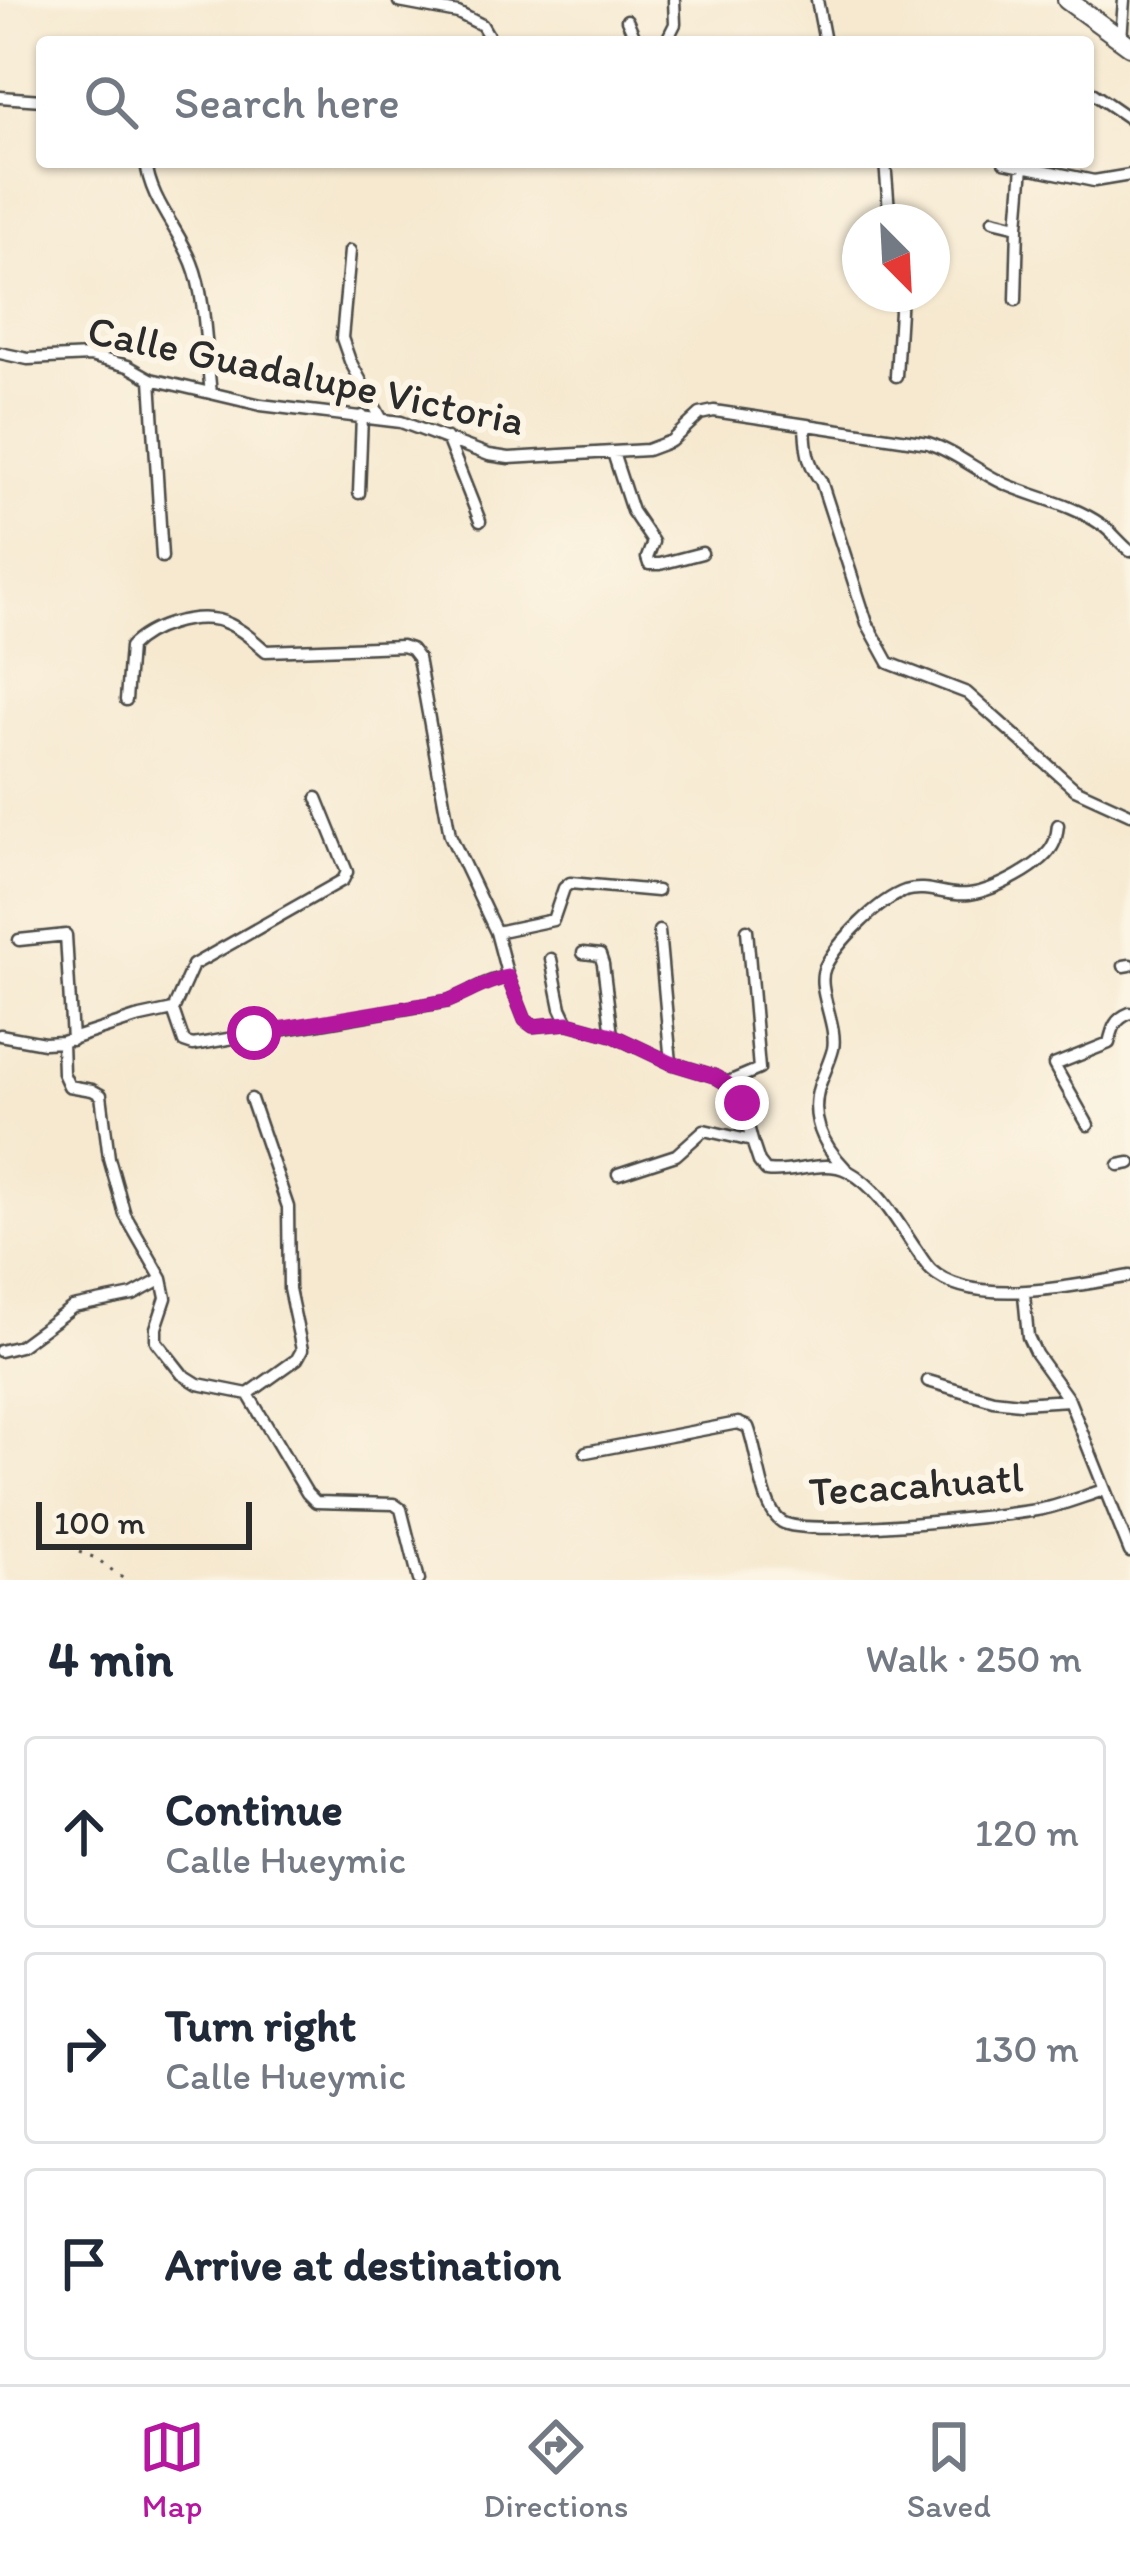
<!DOCTYPE html>
<meta charset="utf-8">
<style>
:root{--surface:#fff;--page:#f2f2f3;--text:#1f2937;--muted:#747a83;--line:#e0e1e3;--accent:#b5179e}
body{margin:0;font-family:Itim,sans-serif;background:var(--page);color:var(--text)}
.compass{position:absolute;left:842px;top:204px;width:108px;height:108px;border-radius:50%;background:var(--surface);box-shadow:0 3px 9px #0004;rotate:156deg}
.scale{position:absolute;left:36px;bottom:30px;width:216px;box-sizing:border-box;padding-left:12px;border:6px solid #2b2b2b;border-top:0;font-size:33px;line-height:42px;white-space:nowrap;color:#2b2b2b;-webkit-text-stroke:9px #fcf5e5;paint-order:stroke}
.stop{position:absolute;width:36px;height:36px;margin:-27px;border:9px solid #b5179e;border-radius:50%;background:#fff}
.stop.end{background:#b5179e;border-color:#fff;box-shadow:0 3px 12px #0008}
.list{margin:0;padding:0;list-style:none}
h2{display:flex;justify-content:space-between;align-items:center;height:156px;margin:0;padding:0 48px;font-size:51px}
h2 small{font-size:39px;font-weight:400;color:var(--muted)}
.list li{display:grid;grid-template-columns:78px 1fr auto;gap:36px;align-items:center;box-sizing:border-box;height:192px;margin:0 24px 24px;padding:0 24px;border:3px solid var(--line);border-radius:12px}
.list b{display:block;font-size:45px;white-space:nowrap}
.list p{margin:0;font-size:39px;white-space:nowrap;color:var(--muted)}
.list em{font-size:39px;font-style:normal;color:var(--muted)}
.icon{flex:none;width:66px;height:66px;fill:none;stroke:currentColor;stroke-width:2;stroke-linecap:round;stroke-linejoin:round}
.map{position:relative;flex:none;width:1130px;height:1580px;overflow:hidden}
.search{position:absolute;background:var(--surface);box-shadow:0 3px 9px #0004;left:36px;right:36px;top:36px;height:132px;display:flex;align-items:center;gap:30px;box-sizing:border-box;padding:0 42px;border-radius:12px;color:var(--muted);font-size:45px}
.sheet{height:804px;background:var(--surface)}
nav{display:flex;justify-content:space-around;align-items:center;box-sizing:border-box;height:168px;border-top:3px solid var(--line);background:var(--surface);font-size:33px;color:var(--muted)}
nav a{display:grid;justify-items:center;gap:6px}
nav .on{color:var(--accent)}
.map>svg:first-child{display:block}
.lines{fill:none;stroke-linecap:round;stroke-linejoin:round}
.minor-casing{stroke:#494844;stroke-width:15}
.primary-casing{stroke:#494844;stroke-width:22}
.path{stroke:#494844;stroke-width:3;stroke-dasharray:3 9;stroke-linecap:butt}
.minor{stroke:#fff;stroke-width:10}
.primary{stroke:#fff;stroke-width:18}
.route{stroke:#b5179e;stroke-width:15}
.labels{text-anchor:middle;dominant-baseline:central;stroke-width:12;stroke-linejoin:round;paint-order:stroke}
.street-label{font-size:42px;fill:#2b2b2b;stroke:#fcf5e5}
</style>
<div class="map">
<svg width="1130" height="1580" viewBox="0 0 1130 1580">
<rect width="100%" height="100%" fill="#fcf5e5"/>
<filter id="ink" filterUnits="userSpaceOnUse"><feTurbulence type="fractalNoise" baseFrequency=".00833" numOctaves="2"/><feDisplacementMap in="SourceGraphic" scale="24" xChannelSelector="R" yChannelSelector="G"/><feConvolveMatrix kernelMatrix="1 2 1 2 8 2 1 2 1" color-interpolation-filters="sRGB"/></filter>
<filter id="wash" filterUnits="userSpaceOnUse"><feTurbulence type="fractalNoise" baseFrequency=".004" numOctaves="4" result="noise"/><feDisplacementMap in="SourceGraphic" scale="48" xChannelSelector="R" yChannelSelector="G"/><feGaussianBlur stdDeviation="2.7" result="paint"/><feColorMatrix in="noise" values="0 0 0 0 0 0 0 0 0 0 0 0 0 0 0 0 0 1.4 0 .05"/><feComposite in="paint" operator="in"/></filter>
<g filter="url(#wash)">
<rect width="100%" height="100%" fill="#f6e9d0"/>
</g>
<g filter="url(#ink)">
<g class="lines">
<defs>
<path id="minor" d="M817 0 825 42
M399 2 458 13 482 25 492 42
M627 20 637 42
M1121 39 1124 0
M666 42 675 24 674 0
M1088 90 1130 119
M0 97 42 100
M146 162C150 200 178 228 192 263 206 297 206 355 211 393
M885 162 890 222
M1004 162 1094 181 1130 175
M993 220 1018 226 1023 166
M350 251 342 338 350 361 381 418
M1016 300 1018 226
M0 353 28 359 90 356 128 366 151 379 261 405 401 422 489 455 509 458 647 450 671 441 700 414 714 411 928 443C956 452 978 472 1005 484 1037 498 1072 504 1102 525 1112 532 1120 543 1130 551
M896 376 901 294
M151 379 162 557
M805 426C806 447 807 464 821 481L867 623 889 663 967 693 1075 789 1130 814
M447 438 480 521
M613 453 632 511 653 542 647 558 649 564H660L702 553
M359 493 362 416
M126 700 130 647C149 627 190 614 218 620 237 625 252 639 266 651L402 646 411 649 418 658 450 835 496 932 508 977
M659 931 671 1063
M496 932 553 920 564 888 570 883 657 891
M19 940 66 935 72 1040
M583 953 600 955 603 964 612 1035
M551 959 561 1008 568 1023
M1124 966 1130 965
M173 1010 193 965 343 880 347 872 317 798
M0 1035 44 1043 62 1042 136 1018 173 1010 184 1042 193 1045 448 1001C468 993 487 980 508 977L525 1020 533 1026 568 1023 612 1035 671 1063 714 1076 726 1083 742 1103 752 1141 759 1162 766 1171C792 1175 824 1158 848 1171 879 1188 896 1220 915 1248 920 1255 925 1264 931 1270 973 1309 1079 1285 1130 1276
M62 1042 63 1073 69 1086 92 1090 101 1095 109 1158 125 1215 162 1279 166 1298 156 1328V1341L182 1374 198 1384 248 1394 307 1493 316 1502 394 1504 401 1509 419 1580
M726 1083 759 1069 747 930
M1088 1125 1054 1065 1109 1043C1113 1027 1115 1019 1130 1013
M1119 1165 1130 1163
M845 1168C822 1144 809 1117 820 1084 824 1073 830 1061 833 1049 838 1024 815 988 825 967 837 942 879 900 905 891 928 884 946 897 969 894 993 891 1044 866 1054 843 1057 837 1057 831 1058 825
M618 1174 676 1155 704 1130 752 1141
M1024 1294 1028 1337 1036 1354 1069 1400 1130 1552
M0 1351 20 1346 73 1307 133 1295 162 1279
M928 1381 993 1400 1020 1403 1069 1400
M248 1394 297 1359 302 1350 289 1289 288 1207 251 1099
M586 1452 738 1423 748 1427C758 1451 761 1509 782 1522 807 1538 1004 1516 1042 1509 1063 1505 1084 1496 1104 1490"/>
<path id="primary" d="M1067 0 1130 46"/>
</defs>
<use href="#minor" class="minor-casing"/>
<use href="#primary" class="primary-casing"/>
<path class="path" d="M79 1552 96 1558 125 1580"/>
<use href="#minor" class="minor"/>
<use href="#primary" class="primary"/>
</g>
</g>
<g class="lines" filter="url(#ink)">
<path class="route" d="M254 1033 448 1001C468 993 487 981 508 977L525 1020 533 1026 568 1023 612 1035 671 1063 714 1076 726 1083 742 1103"/>
</g>
<g class="labels">
<g class="street-label">
<text transform="translate(306 375) rotate(12)">Calle Guadalupe Victoria</text>
<text transform="translate(916 1484) rotate(-4)">Tecacahuatl</text>
</g>
</g>
</svg>
<svg class="compass" viewBox="-18 -18 36 36"><path d="M0-13l5 13h-10z" fill="#e53935"/><path d="M0 13l5-13h-10z" fill="#747a83"/></svg>
<div class="scale">100 m</div>
<div class="stop" style="left:254px;top:1033px"></div>
<div class="stop end" style="left:742px;top:1103px"></div>
<div class="search"><svg class="icon" aria-label="search" viewBox="0 0 24 24"><circle cx="10" cy="10" r="6"/><path d="M15 15l6 6"/></svg>Search here</div>
</div>
<section class="sheet">
<h2>4 min<small>Walk · 250 m</small></h2>
<ul class="list">
<li><svg class="icon" aria-label="ahead" viewBox="0 0 24 24"><path d="M12 20V5M6 11l6-6 6 6"/></svg><div><b>Continue</b><p>Calle Hueymic</p></div><em>120 m</em></li>
<li><svg class="icon" aria-label="right" viewBox="0 0 24 24"><path d="M7 20v-9h11M14 6l5 5-5 5"/></svg><div><b>Turn right</b><p>Calle Hueymic</p></div><em>130 m</em></li>
<li><svg class="icon" aria-label="arrive" viewBox="0 0 24 24"><path d="M6 21V4h12l-3 4 3 4H6"/></svg><div><b>Arrive at destination</b></div></li>
</ul>
</section>
<nav>
<a class="on"><svg class="icon" aria-label="map" viewBox="0 0 24 24"><path d="M3 6l6-2 6 2 6-2v14l-6 2-6-2-6 2zM9 4v14M15 6v14"/></svg>Map</a>
<a><svg class="icon" aria-label="directions" viewBox="0 0 24 24"><path d="M12 3l9 9-9 9-9-9zM9 14v-3h6M13 9l2 2-2 2"/></svg>Directions</a>
<a><svg class="icon" aria-label="saved" viewBox="0 0 24 24"><path d="M7 4h10v16l-5-4-5 4z"/></svg>Saved</a>
</nav>
